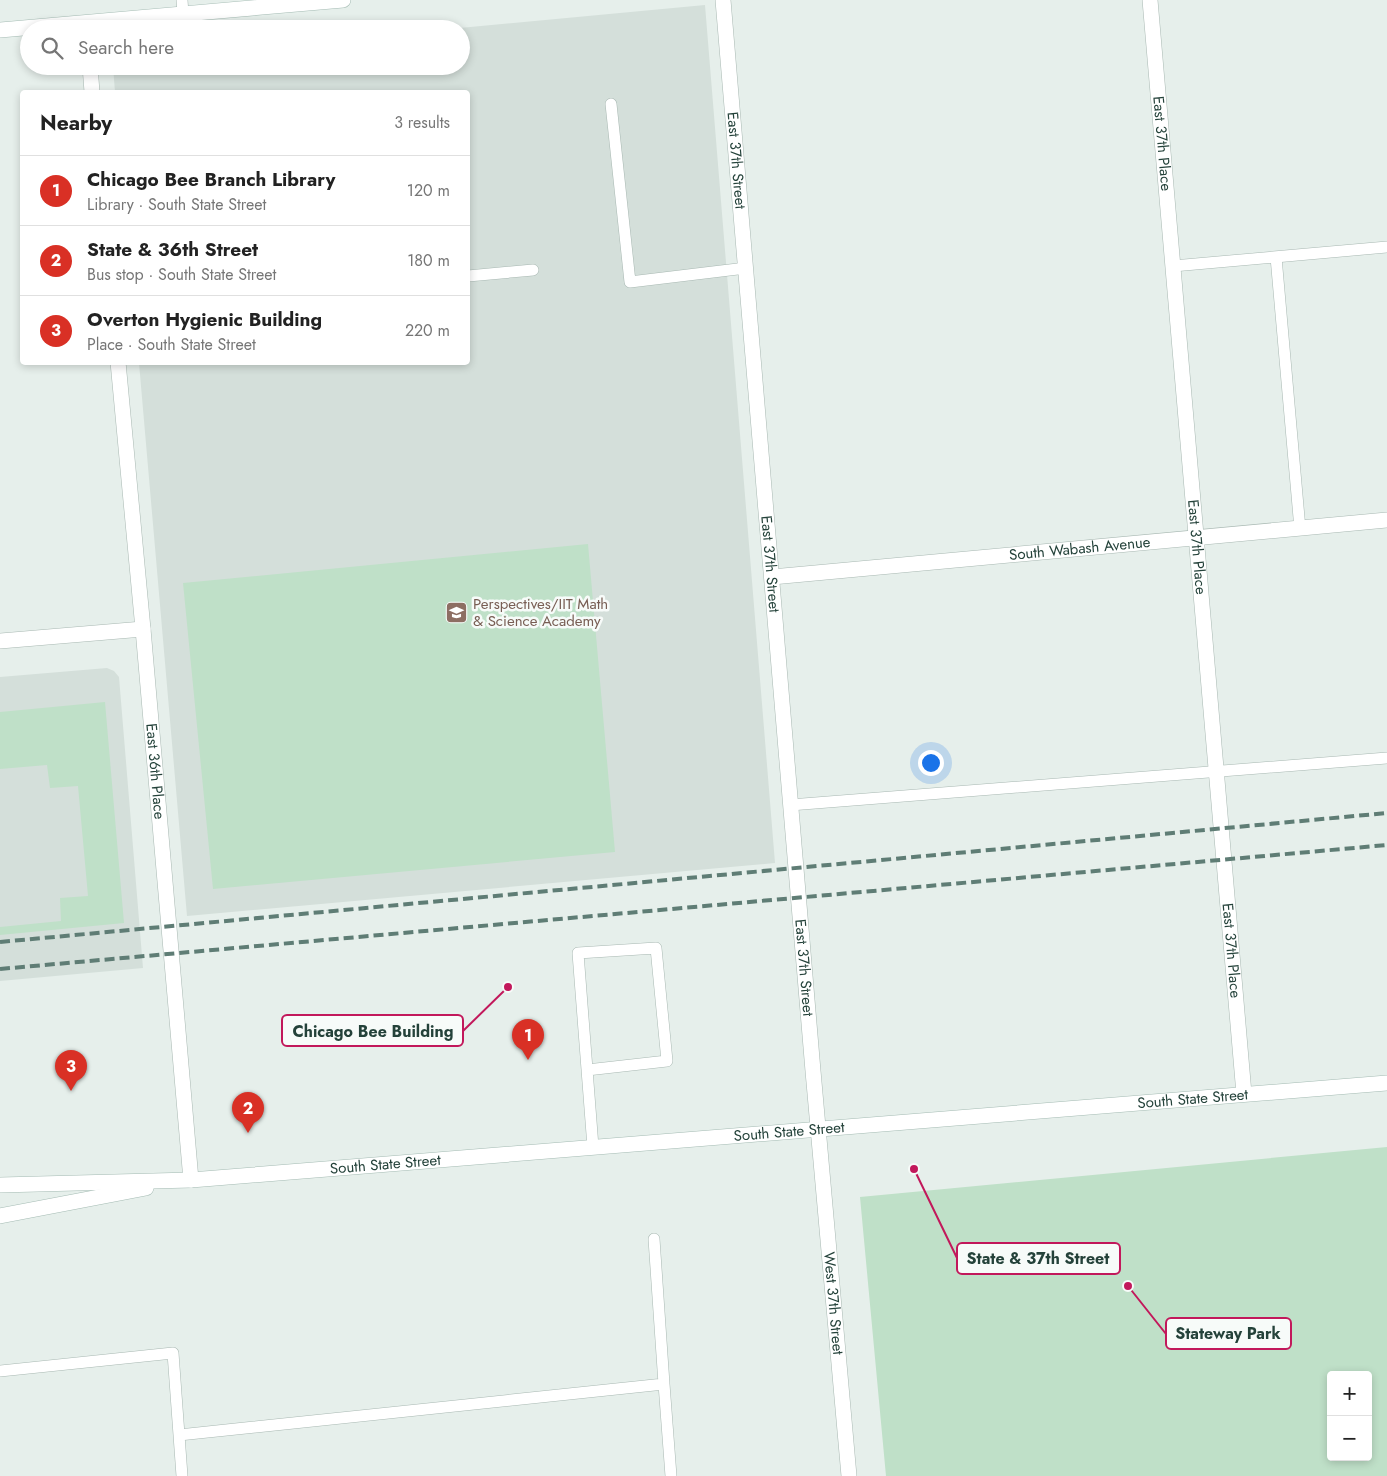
<!DOCTYPE html>
<meta charset="utf-8">
<style>
:root{--surface:#fff;--page:#f6f6f6;--text:#222;--muted:#767676;--line:#e0e0e0;--accent:#d93025}
body{margin:0;font-family:Jost,sans-serif;background:var(--page);color:var(--text)}
.controls{position:absolute;right:15px;bottom:15px;display:grid;overflow:hidden;border-radius:5px;box-shadow:0 2px 8px #0003}
.controls button{width:45px;height:45px;display:grid;place-items:center;padding:0;border:0;border-bottom:1px solid var(--line);background:var(--surface);color:var(--text);font:25px sans-serif}
.you{position:absolute;left:930px;top:762px;width:18px;height:18px;margin:-12px;border:4px solid #fff;border-radius:50%;background:#1a73e8;box-shadow:0 0 0 8px #1a73e833}
.badge{display:grid;place-items:center;width:32px;height:32px;border-radius:50%;background:var(--accent);color:#fff;font-size:16px;font-weight:700}
.pin{position:absolute;translate:-50% -41px;filter:drop-shadow(0 1px 2px #0008)}
.pin::after{content:'';position:absolute;top:26px;width:18px;height:15px;background:inherit;clip-path:polygon(0 0,100% 0,50% 100%)}
.list{margin:0;padding:0;list-style:none}
h2{display:flex;justify-content:space-between;align-items:center;height:65px;margin:0;padding:0 20px;font-size:21px}
h2 small{font-size:16px;font-weight:400;color:var(--muted)}
.list li{display:grid;grid-template-columns:32px 1fr auto;gap:15px;align-items:center;box-sizing:border-box;height:70px;padding:0 20px;border-top:1px solid var(--line)}
.list b{display:block;font-size:19px;white-space:nowrap}
.list p{margin:0;font-size:16px;white-space:nowrap;color:var(--muted)}
.list em{font-size:16px;font-style:normal;color:var(--muted)}
.icon{flex:none;width:28px;height:28px;fill:none;stroke:currentColor;stroke-width:2;stroke-linecap:round;stroke-linejoin:round}
.map{position:relative;flex:none;width:1387px;height:1476px;overflow:hidden}
.search{position:absolute;background:var(--surface);box-shadow:0 2px 8px #0003;left:20px;top:20px;width:450px;height:55px;display:flex;align-items:center;gap:12px;box-sizing:border-box;padding:0 18px;border-radius:28px;color:var(--muted);font-size:19px}
.panel{position:absolute;background:var(--surface);box-shadow:0 2px 8px #0003;left:20px;top:90px;width:450px;height:275px;border-radius:5px}
.map>svg:first-child{display:block}
.built{fill:#d4dfda}
.green{fill:#bfe0c8;fill-rule:evenodd}
.lines{fill:none;stroke-linecap:round;stroke-linejoin:round}
.lane-casing{stroke:#a8b8b2;stroke-width:12}
.street-casing{stroke:#a8b8b2;stroke-width:16}
.secondary-casing{stroke:#a4bbb3;stroke-width:16}
.lane{stroke:#fff;stroke-width:11}
.street{stroke:#fff;stroke-width:15}
.secondary{stroke:#fff;stroke-width:15}
.rail{stroke:#5f7d75;stroke-width:4;stroke-dasharray:10 5;stroke-linecap:butt}
.labels{text-anchor:middle;dominant-baseline:central;stroke-width:5;stroke-linejoin:round;paint-order:stroke}
.street-label{font-size:15px;fill:#24423a;stroke:#f7fbf9}
.education-label{font-size:15px;fill:#785e54;stroke:#f7fbf9;text-anchor:start}
.leader{fill:none;stroke:#c2185b;stroke-width:2}
.callout-dot{fill:#c2185b;stroke:#f7fbf9;stroke-width:2}
.callout{fill:#f7fbf9;stroke:#c2185b;stroke-width:2}
.callout-label{font-size:16px;text-anchor:middle;font-weight:bold;fill:#24423a}
</style>
<div class="map">
<svg width="1387" height="1476" viewBox="0 0 1387 1476">
<rect width="100%" height="100%" fill="#e6efeb"/>
<path class="built" d="M705 5 775 863 187 916 139 363 468 362V92H115L113 66H461V29H449Z
M107 668 114 671 119 677 143 968 0 981V677Z"/>
<path class="green" d="M588 544 615 852 213 889 183 583Z
M105 702 124 923 0 935V927L61 921 60 898 88 896 78 786 50 788 47 765 0 769V712Z
M1387 1147V1476H886L860 1197ZM1331 1375H1368V1457H1331Z"/>
<g class="lines">
<defs>
<path id="lane" d="M182 0 183 14
M611 104 630 282 746 268
M1276 257 1300 529
M1173 266 1387 247
M468 276 533 270
M790 805 1387 758
M587 1070 667 1061 656 948 578 953 593 1147
M654 1239 664 1384
M0 1371 173 1353 182 1476
M179 1435 664 1384 671 1476"/>
<g id="street">
<path id="s1" d="M723 0 813 1071 849 1476"/>
<path id="s2" d="M1150 0 1244 1094"/>
<path d="M90 66 92 92"/>
<path id="s3" d="M118 362 143 629 191 1180"/>
<path id="s4" d="M772 577 1387 520"/>
<path d="M0 641 143 629"/>
</g>
<g id="secondary">
<path d="M0 30 343 0"/>
<path id="s5" d="M0 1185 191 1180 1387 1083"/>
<path d="M0 1216 146 1188"/>
</g>
</defs>
<use href="#lane" class="lane-casing"/>
<use href="#street" class="street-casing"/>
<use href="#secondary" class="secondary-casing"/>
<use href="#lane" class="lane"/>
<use href="#street" class="street"/>
<use href="#secondary" class="secondary"/>
<path class="rail" d="M0 942 1387 813
M0 969 1387 845"/>
</g>
<defs>
<symbol id="school-square" viewBox="-11 -11 22 22"><rect x="-9" y="-9" width="18" height="18" rx="4" fill="#8d6e63" stroke="#f7fbf9"/><path d="M0-5L7-2L0 1L-7-2ZM-4 1L0 2.5L4 1V4Q0 6-4 4Z" fill="#fff"/></symbol>
</defs>
<g fill-rule="evenodd">
<use href="#school-square" x="444" y="600" width="25" height="25"/>
</g>
<g class="labels">
<g class="street-label">
<text stroke="none"><textPath href="#s2" startOffset="144">East 37th Place</textPath></text>
<text stroke="none"><textPath href="#s1" startOffset="161">East 37th Street</textPath></text>
<text stroke="none"><textPath href="#s2" startOffset="549">East 37th Place</textPath></text>
<text stroke="none"><textPath href="#s4" startOffset="309">South Wabash Avenue</textPath></text>
<text stroke="none"><textPath href="#s1" startOffset="566">East 37th Street</textPath></text>
<text stroke="none"><textPath href="#s3" startOffset="411">East 36th Place</textPath></text>
<text stroke="none"><textPath href="#s2" startOffset="954">East 37th Place</textPath></text>
<text stroke="none"><textPath href="#s1" startOffset="971">East 37th Street</textPath></text>
<text stroke="none"><textPath href="#s5" startOffset="1196">South State Street</textPath></text>
<text stroke="none"><textPath href="#s5" startOffset="791">South State Street</textPath></text>
<text stroke="none"><textPath href="#s5" startOffset="386">South State Street</textPath></text>
<text stroke="none"><textPath href="#s1" startOffset="1308">West 37th Street</textPath></text>
</g>
<g class="education-label">
<text x="473" y="604">Perspectives/IIT Math<tspan x="473" dy="17">&amp; Science Academy</tspan></text>
</g>
</g>
<path class="leader" d="M508 987L463 1031M914 1169L957 1258M1128 1286L1166 1334"/>
<g class="callout-dot">
<circle cx="508" cy="987" r="5"/>
<circle cx="914" cy="1169" r="5"/>
<circle cx="1128" cy="1286" r="5"/>
</g>
<g class="callout">
<rect x="282" y="1015" width="181" height="31" rx="5"/>
<rect x="957" y="1243" width="163" height="31" rx="5"/>
<rect x="1166" y="1318" width="125" height="31" rx="5"/>
</g>
<g class="callout-label">
<text x="373" y="1037">Chicago Bee Building</text>
<text x="1038" y="1264">State &amp; 37th Street</text>
<text x="1228" y="1339">Stateway Park</text>
</g>
</svg>
<div class="controls">
<button>+</button>
<button>−</button>
</div>
<div class="you"></div>
<div class="pin badge" style="left:528px;top:1060px">1</div>
<div class="pin badge" style="left:248px;top:1133px">2</div>
<div class="pin badge" style="left:71px;top:1091px">3</div>
<div class="search"><svg class="icon" aria-label="search" viewBox="0 0 24 24"><circle cx="10" cy="10" r="6"/><path d="M15 15l6 6"/></svg>Search here</div>
<section class="panel">
<h2>Nearby<small>3 results</small></h2>
<ul class="list">
<li><span class="badge">1</span><div><b>Chicago Bee Branch Library</b><p>Library · South State Street</p></div><em>120 m</em></li>
<li><span class="badge">2</span><div><b>State &amp; 36th Street</b><p>Bus stop · South State Street</p></div><em>180 m</em></li>
<li><span class="badge">3</span><div><b>Overton Hygienic Building</b><p>Place · South State Street</p></div><em>220 m</em></li>
</ul>
</section>
</div>
